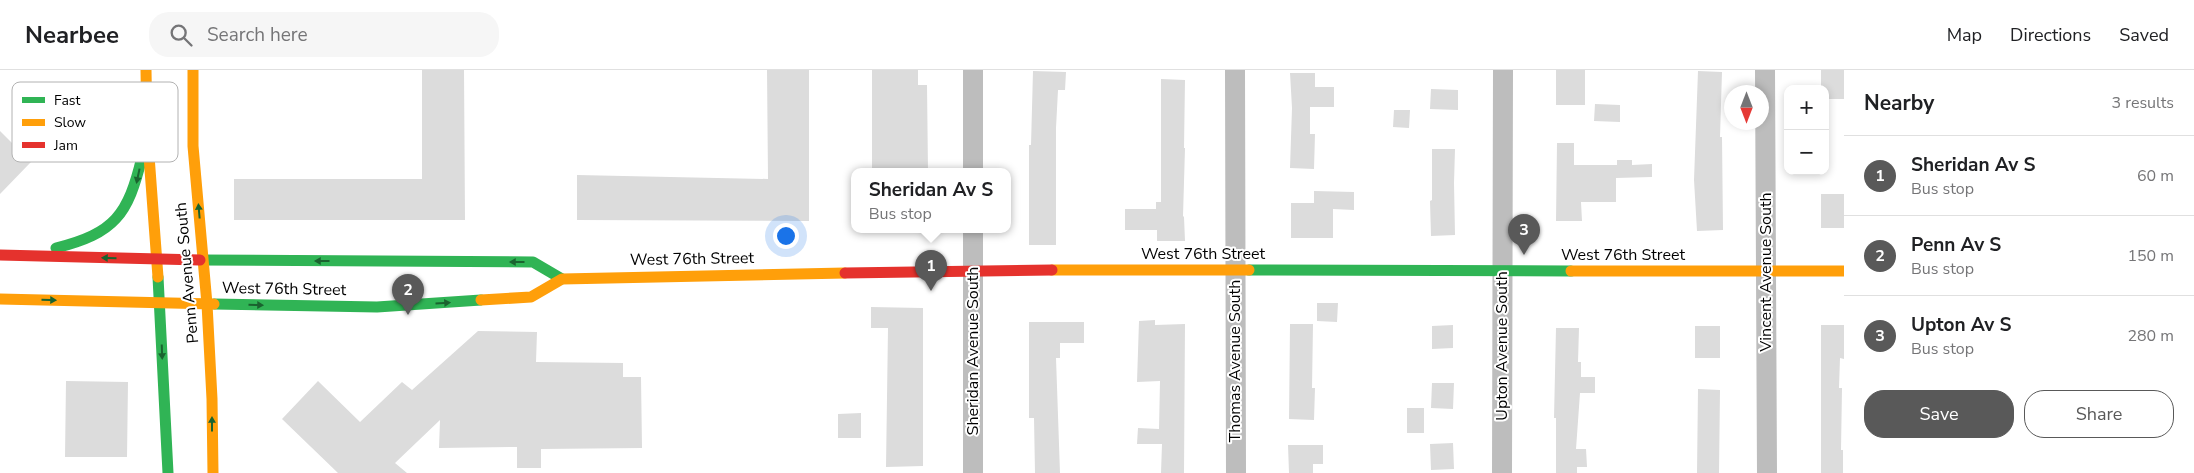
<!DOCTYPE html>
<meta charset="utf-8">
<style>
:root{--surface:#fff;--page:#f6f6f6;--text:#202124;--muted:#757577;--line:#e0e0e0;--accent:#595959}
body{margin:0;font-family:"Nunito Sans",sans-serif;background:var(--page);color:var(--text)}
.controls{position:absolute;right:15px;top:15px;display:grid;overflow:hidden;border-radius:10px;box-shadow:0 2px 8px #0003}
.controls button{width:45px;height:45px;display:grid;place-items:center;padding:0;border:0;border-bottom:1px solid var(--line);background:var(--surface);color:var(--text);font:25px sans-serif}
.compass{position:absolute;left:1724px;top:15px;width:45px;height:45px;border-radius:50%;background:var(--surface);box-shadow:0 2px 8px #0003;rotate:180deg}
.you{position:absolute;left:785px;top:165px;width:18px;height:18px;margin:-12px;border:4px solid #fff;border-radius:50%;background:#1a73e8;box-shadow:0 0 0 8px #1a73e833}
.badge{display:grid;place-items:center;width:32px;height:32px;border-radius:50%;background:var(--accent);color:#fff;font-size:16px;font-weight:700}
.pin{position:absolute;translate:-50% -41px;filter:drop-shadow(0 1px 2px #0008)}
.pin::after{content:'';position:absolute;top:26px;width:18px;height:15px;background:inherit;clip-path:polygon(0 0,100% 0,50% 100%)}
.popup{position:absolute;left:851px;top:98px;width:160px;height:65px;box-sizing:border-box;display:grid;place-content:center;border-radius:10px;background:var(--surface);filter:drop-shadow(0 1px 4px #0005);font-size:16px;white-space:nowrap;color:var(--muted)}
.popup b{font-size:19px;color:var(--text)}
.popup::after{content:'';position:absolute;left:50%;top:100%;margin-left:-10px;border:10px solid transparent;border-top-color:var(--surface)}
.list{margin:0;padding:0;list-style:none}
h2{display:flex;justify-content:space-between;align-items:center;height:65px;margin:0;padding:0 20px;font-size:21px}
h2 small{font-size:16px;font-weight:400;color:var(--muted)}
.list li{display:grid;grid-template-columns:32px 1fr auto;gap:15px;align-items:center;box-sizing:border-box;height:80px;padding:0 20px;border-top:1px solid var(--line)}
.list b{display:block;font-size:19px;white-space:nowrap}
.list p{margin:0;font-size:16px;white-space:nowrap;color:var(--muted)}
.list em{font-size:16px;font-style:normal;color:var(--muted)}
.actions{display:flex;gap:10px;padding:15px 20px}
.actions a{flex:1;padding:11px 0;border:1px solid var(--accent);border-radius:20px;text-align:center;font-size:18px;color:var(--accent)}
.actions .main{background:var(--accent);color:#fff}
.icon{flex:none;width:28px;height:28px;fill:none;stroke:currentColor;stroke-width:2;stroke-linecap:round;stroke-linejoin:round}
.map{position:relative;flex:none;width:1844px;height:403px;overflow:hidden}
header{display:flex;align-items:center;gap:30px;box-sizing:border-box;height:70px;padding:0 25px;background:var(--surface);border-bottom:1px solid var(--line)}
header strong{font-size:24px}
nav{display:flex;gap:28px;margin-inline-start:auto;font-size:18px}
.search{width:350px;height:45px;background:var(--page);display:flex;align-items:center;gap:12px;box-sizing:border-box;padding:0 18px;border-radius:20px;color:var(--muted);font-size:19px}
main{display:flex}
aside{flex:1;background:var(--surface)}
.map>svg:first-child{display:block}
.building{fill:#dcdcdc}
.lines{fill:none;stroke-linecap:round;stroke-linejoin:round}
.street{stroke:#bdbdbd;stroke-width:20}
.fast{stroke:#30b455;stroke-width:11}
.slow{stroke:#ff9f0a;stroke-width:11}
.jam{stroke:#e5322d;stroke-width:11}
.oneway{fill:#1a632f}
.labels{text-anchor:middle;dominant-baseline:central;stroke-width:4;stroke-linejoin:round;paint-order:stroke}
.street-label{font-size:16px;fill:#000;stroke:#fff}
.key{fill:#fff;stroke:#b2b2b2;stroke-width:1}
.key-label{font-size:14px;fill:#000}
</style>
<header>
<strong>Nearbee</strong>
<div class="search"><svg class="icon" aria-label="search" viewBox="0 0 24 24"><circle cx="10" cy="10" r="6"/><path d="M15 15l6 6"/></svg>Search here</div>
<nav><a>Map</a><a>Directions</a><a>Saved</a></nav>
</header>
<main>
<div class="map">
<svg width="1844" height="403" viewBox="0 0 1844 403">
<rect width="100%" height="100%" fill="#fff"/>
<path class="building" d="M422 0H464L465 150H234V109H422Z
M767 0H809V151L577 150V105L768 109Z
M872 0H918V15H927L928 102H872Z
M1556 0H1585V35H1556Z
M1821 0H1844V29H1825V19H1821Z
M1033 1 1066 2 1065 20H1058L1056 58V175H1029V75H1031Z
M1698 1 1722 2 1720 67H1722L1723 160 1697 161 1694 110Z
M1290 3H1315V17H1334V37H1310V64H1315L1314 99 1290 98 1292 38Z
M1161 9 1185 10 1184 78H1185L1183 146 1184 147 1185 171H1157V160H1125V139H1156V132H1161Z
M1431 19 1458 20V40L1430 39Z
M1595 34 1620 35V52L1594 51Z
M1394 40H1410L1409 58 1393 57Z
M0 61 31 92 0 124Z
M1557 73H1574V95H1617V90H1632V95L1652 94V107L1616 108V132H1581L1582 151H1556Z
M1432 79H1455L1454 113 1455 165 1431 166 1430 131 1432 130Z
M1314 121 1354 122V140L1333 139V168H1291V133H1314Z
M1821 124H1844V158H1821Z
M1317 233H1338L1337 252 1317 251Z
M871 237 923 238V396L886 397 888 258H871Z
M1155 250V255L1185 254 1184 403H1161L1162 374H1137L1138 358 1159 359 1160 311 1137 312 1139 251Z
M1029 252H1084V273H1060V288H1056L1060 403H1035L1034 348H1029Z
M1290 254H1313L1312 318H1315L1314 350 1289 349Z
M1453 255V278L1432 279V256Z
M1821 255H1844V289L1840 288 1839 318H1842L1841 380H1843V403H1821Z
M1695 256H1720V288H1695Z
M1556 258H1579L1578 292H1581V307H1595V323H1580L1576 379H1586L1587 397H1577V403H1556V348H1554Z
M478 261 537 262 536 292 623 293V307H641L642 378 541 379V398H517V377L439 378 440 350 395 393 407 403H338L282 349 318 311 360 352 402 312 412 320Z
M66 311 128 312 127 387H65Z
M1432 313H1454L1453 339 1431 338Z
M1698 319 1720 320 1719 403H1697Z
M1407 338H1424V363H1407Z
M861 343V368H838V344Z
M1453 373 1454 399 1431 400 1430 374Z
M1288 375H1323V394H1313V403H1289Z"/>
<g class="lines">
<path class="street" d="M973 0V102
M1235 0 1236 403
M1765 0 1767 403
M973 403V160
M1502 403 1503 0"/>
<path class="fast" d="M56 178C115 163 128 145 142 87
M200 190 533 192 562 209
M1249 200 1571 201
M158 207 168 403
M214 234 377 237 481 230"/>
<path class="slow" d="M146 0 147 59 158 207
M193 0V76L207 234 212 329 213 403
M1052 200H1249
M1571 201H1844
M0 229 214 234
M481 230 531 227 562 209 845 203"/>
<path class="jam" d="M0 185 200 190
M845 203 1052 200"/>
</g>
<defs><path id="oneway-solid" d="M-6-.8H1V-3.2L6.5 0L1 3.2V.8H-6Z" transform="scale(1.25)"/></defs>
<g class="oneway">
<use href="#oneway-solid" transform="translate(138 106) rotate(102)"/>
<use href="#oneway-solid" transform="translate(199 141) rotate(-95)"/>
<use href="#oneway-solid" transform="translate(109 188) rotate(-178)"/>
<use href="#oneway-solid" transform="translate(322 191) rotate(-180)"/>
<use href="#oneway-solid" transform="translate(517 192) rotate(-180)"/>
<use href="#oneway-solid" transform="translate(49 230) rotate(1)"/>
<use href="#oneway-solid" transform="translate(443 233) rotate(-4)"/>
<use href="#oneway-solid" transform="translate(256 235) rotate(1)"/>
<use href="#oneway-solid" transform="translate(162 282) rotate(88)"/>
<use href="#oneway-solid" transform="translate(212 354) rotate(-90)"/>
</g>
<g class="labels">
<g class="street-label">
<text x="1203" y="184">West 76th Street</text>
<text x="1623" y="185">West 76th Street</text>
<text transform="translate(692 189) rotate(-1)">West 76th Street</text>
<text transform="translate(1766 202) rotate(-90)">Vincent Avenue South</text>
<text transform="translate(187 203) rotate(-95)">Penn Avenue South</text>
<text transform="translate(284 219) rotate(1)">West 76th Street</text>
<text transform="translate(1502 276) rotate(-90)">Upton Avenue South</text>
<text transform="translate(973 281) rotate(-90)">Sheridan Avenue South</text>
<text transform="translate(1235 291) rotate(-90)">Thomas Avenue South</text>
</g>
</g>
<rect x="12" y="12" width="166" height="80" rx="8" class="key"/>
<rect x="22" y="27" width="23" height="6" fill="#30b455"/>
<rect x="22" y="49" width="23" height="7" fill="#ff9f0a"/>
<rect x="22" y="72" width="23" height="6" fill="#e5322d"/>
<g class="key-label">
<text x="54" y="35">Fast</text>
<text x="54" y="57">Slow</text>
<text x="54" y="80">Jam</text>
</g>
</svg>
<div class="controls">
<button>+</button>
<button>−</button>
</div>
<svg class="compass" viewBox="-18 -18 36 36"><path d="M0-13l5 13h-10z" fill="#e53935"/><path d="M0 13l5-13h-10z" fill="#757577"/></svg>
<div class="you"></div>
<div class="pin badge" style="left:931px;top:221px">1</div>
<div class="popup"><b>Sheridan Av S</b>Bus stop</div>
<div class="pin badge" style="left:408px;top:245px">2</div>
<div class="pin badge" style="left:1524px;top:185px">3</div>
</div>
<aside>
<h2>Nearby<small>3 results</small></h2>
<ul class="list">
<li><span class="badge">1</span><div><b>Sheridan Av S</b><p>Bus stop</p></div><em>60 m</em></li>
<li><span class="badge">2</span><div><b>Penn Av S</b><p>Bus stop</p></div><em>150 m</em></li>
<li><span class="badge">3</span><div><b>Upton Av S</b><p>Bus stop</p></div><em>280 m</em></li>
</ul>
<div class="actions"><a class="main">Save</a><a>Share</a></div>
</aside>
</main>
